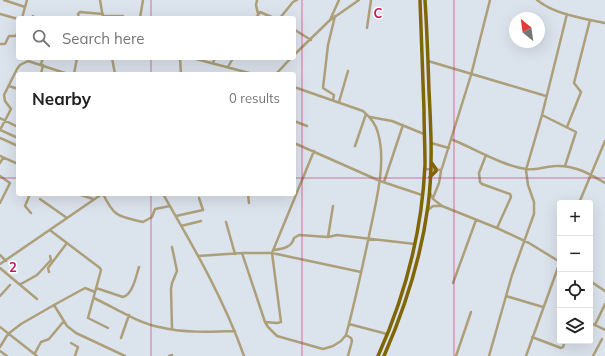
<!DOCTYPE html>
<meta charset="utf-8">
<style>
:root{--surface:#fff;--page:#f6f6f6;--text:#222;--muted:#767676;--line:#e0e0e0}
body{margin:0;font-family:Mulish,sans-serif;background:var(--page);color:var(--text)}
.controls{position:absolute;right:12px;bottom:12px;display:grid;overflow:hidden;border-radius:4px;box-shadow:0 4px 16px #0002}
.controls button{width:36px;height:36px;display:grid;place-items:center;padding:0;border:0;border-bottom:1px solid var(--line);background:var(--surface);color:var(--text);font:20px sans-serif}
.compass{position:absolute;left:509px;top:12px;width:36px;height:36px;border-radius:50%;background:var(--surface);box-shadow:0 4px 16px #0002;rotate:331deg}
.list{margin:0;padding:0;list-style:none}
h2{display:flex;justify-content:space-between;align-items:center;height:52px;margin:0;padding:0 16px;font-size:17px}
h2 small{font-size:13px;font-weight:400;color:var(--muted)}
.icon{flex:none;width:22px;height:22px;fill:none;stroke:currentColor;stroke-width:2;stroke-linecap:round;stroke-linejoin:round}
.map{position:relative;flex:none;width:605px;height:356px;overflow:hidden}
.search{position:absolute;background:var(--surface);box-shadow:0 4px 16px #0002;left:16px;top:16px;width:280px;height:44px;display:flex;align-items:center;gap:10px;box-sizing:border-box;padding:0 14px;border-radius:4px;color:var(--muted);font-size:15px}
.panel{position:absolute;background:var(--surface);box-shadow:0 4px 16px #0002;left:16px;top:72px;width:280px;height:124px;border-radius:4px}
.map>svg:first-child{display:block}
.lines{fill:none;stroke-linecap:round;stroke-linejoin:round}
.minor{stroke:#ad9f79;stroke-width:2.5}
.major{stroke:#806606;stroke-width:3.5}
.grid{fill:none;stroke:#c2185b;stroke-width:1;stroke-opacity:0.55}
.grid-label{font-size:13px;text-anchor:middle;font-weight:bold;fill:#c2185b;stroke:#fff;stroke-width:3;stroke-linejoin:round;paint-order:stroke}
</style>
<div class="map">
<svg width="605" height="356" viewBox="0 0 605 356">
<rect width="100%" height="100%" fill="#dbe3ed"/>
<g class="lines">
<path class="minor" d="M4 0 25 7
M100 0 103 18
M257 0 256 5 258 14
M537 0C556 15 582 18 605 23
M0 14 18 19
M103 16H123L124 18
M22 18 27 0
M33 18V16
M79 18 78 14 80 12 103 14
M140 18 143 0
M256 18 260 12 274 18
M280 18 293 2 297 0
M330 20 339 0
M367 28 371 0
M295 30 311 40
M0 44H5L9 36H16L18 31
M294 55 329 21 359 0
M112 58 115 74
M180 58 181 74
M192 58 253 74
M428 61 546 96
M213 63 215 58
M41 64 43 58
M228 67 233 58
M41 74 43 65
M74 74 77 58
M276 74 291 58
M9 86 18 89
M333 100 334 95 323 88 328 45 335 16
M339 102 348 71
M542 115 576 132 565 166
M370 117 392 121 424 134
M0 118 18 127
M294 121 307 126
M567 127 581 92 574 83 590 20
M0 130 11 109 5 101 4 95 17 69 20 65 28 61 68 74
M0 130 18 138
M0 138 18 146
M451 139C473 148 503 166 526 169 535 171 546 166 556 166 575 165 590 174 605 183
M294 143 380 181 422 195
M431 143 449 148
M355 146 366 114
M486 155 479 173 480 182 482 184 510 194 511 197 497 228
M0 156 18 164
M0 163 3 158
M424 169 441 170 442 168 471 75 490 0
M0 176 10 183 0 203
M384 182 403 125
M430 193 433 199 442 206 497 228 529 243 560 262
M30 194 25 206 31 213
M78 194 93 199
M103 194C115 218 118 216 143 222L152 217 155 209 170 206
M163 194C193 246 224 299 244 356
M248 194 249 203
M433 198 439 183 441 171
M40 199 67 218
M579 203 605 141
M428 210 433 206H442
M176 216 203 210 199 198
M226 222 235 254
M181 226 201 221
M51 231 100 268 101 270 88 318 108 328
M328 237 333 206
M274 250C283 249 292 247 294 238L299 235 328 237 337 235 415 244
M242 253 265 322 268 327 277 336 323 349 333 346 341 341 346 335C355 302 362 269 369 236 375 205 387 164 378 133 376 124 370 117 363 111L294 87
M0 255 6 261
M198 256 242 253H272L361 272
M558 261 560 255
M0 264 102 194
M0 268 19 284H21L37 275 51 260 50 256
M49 272 48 268 67 243
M590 281 605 291
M453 283 476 220
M19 284 37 299
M96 288 123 297C133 294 136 276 139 267
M0 296 10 285
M506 296 543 307
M94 298C115 308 136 322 159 327 183 333 210 332 235 331
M54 305 85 288 95 292
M265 322 277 323 281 322 272 253 314 151
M590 323 595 325 605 304
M349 324 387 334
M595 325 605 330
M0 327 37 356
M172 329 171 289 172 283 177 271 172 247
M346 335 351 338 352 341 348 356
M532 337 561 348 563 347 565 341
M121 338 129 315
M71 343 78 347 75 356
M0 347 8 334 21 324 54 305 67 326 76 333 125 356
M0 351 7 356
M35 353 41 342 49 339 64 321
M169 356 172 355
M456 356 471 312
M489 356 512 275 534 214V202L528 185 526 170 542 115 567 14
M526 356 560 262
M593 356 602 339"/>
<path class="major" d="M431 162 436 169
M430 177 436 171
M378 356C405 296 422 231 425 165 425 146 424 128 424 110 423 73 421 37 420 0
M384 356C405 308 421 258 428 206 433 168 431 129 429 91 428 60 427 30 425 0"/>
</g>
<path class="grid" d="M151 0V18M302 0V356M454 0V356M151 58V74M0 178H18M294 178H605M151 194V356"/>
<g class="grid-label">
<text x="378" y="18">C</text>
<text x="13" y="272">2</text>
</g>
</svg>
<div class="controls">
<button>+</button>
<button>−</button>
<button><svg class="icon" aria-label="locate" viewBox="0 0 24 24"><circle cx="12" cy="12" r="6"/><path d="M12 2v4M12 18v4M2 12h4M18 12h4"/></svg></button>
<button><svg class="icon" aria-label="layers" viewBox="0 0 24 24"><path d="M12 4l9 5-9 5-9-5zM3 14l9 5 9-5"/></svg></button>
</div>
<svg class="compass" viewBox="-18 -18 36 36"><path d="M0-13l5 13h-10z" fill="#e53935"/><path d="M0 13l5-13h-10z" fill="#767676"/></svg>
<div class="search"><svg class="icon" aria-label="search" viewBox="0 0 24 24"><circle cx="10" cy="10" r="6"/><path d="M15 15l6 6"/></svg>Search here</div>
<section class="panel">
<h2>Nearby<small>0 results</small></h2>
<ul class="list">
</ul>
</section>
</div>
